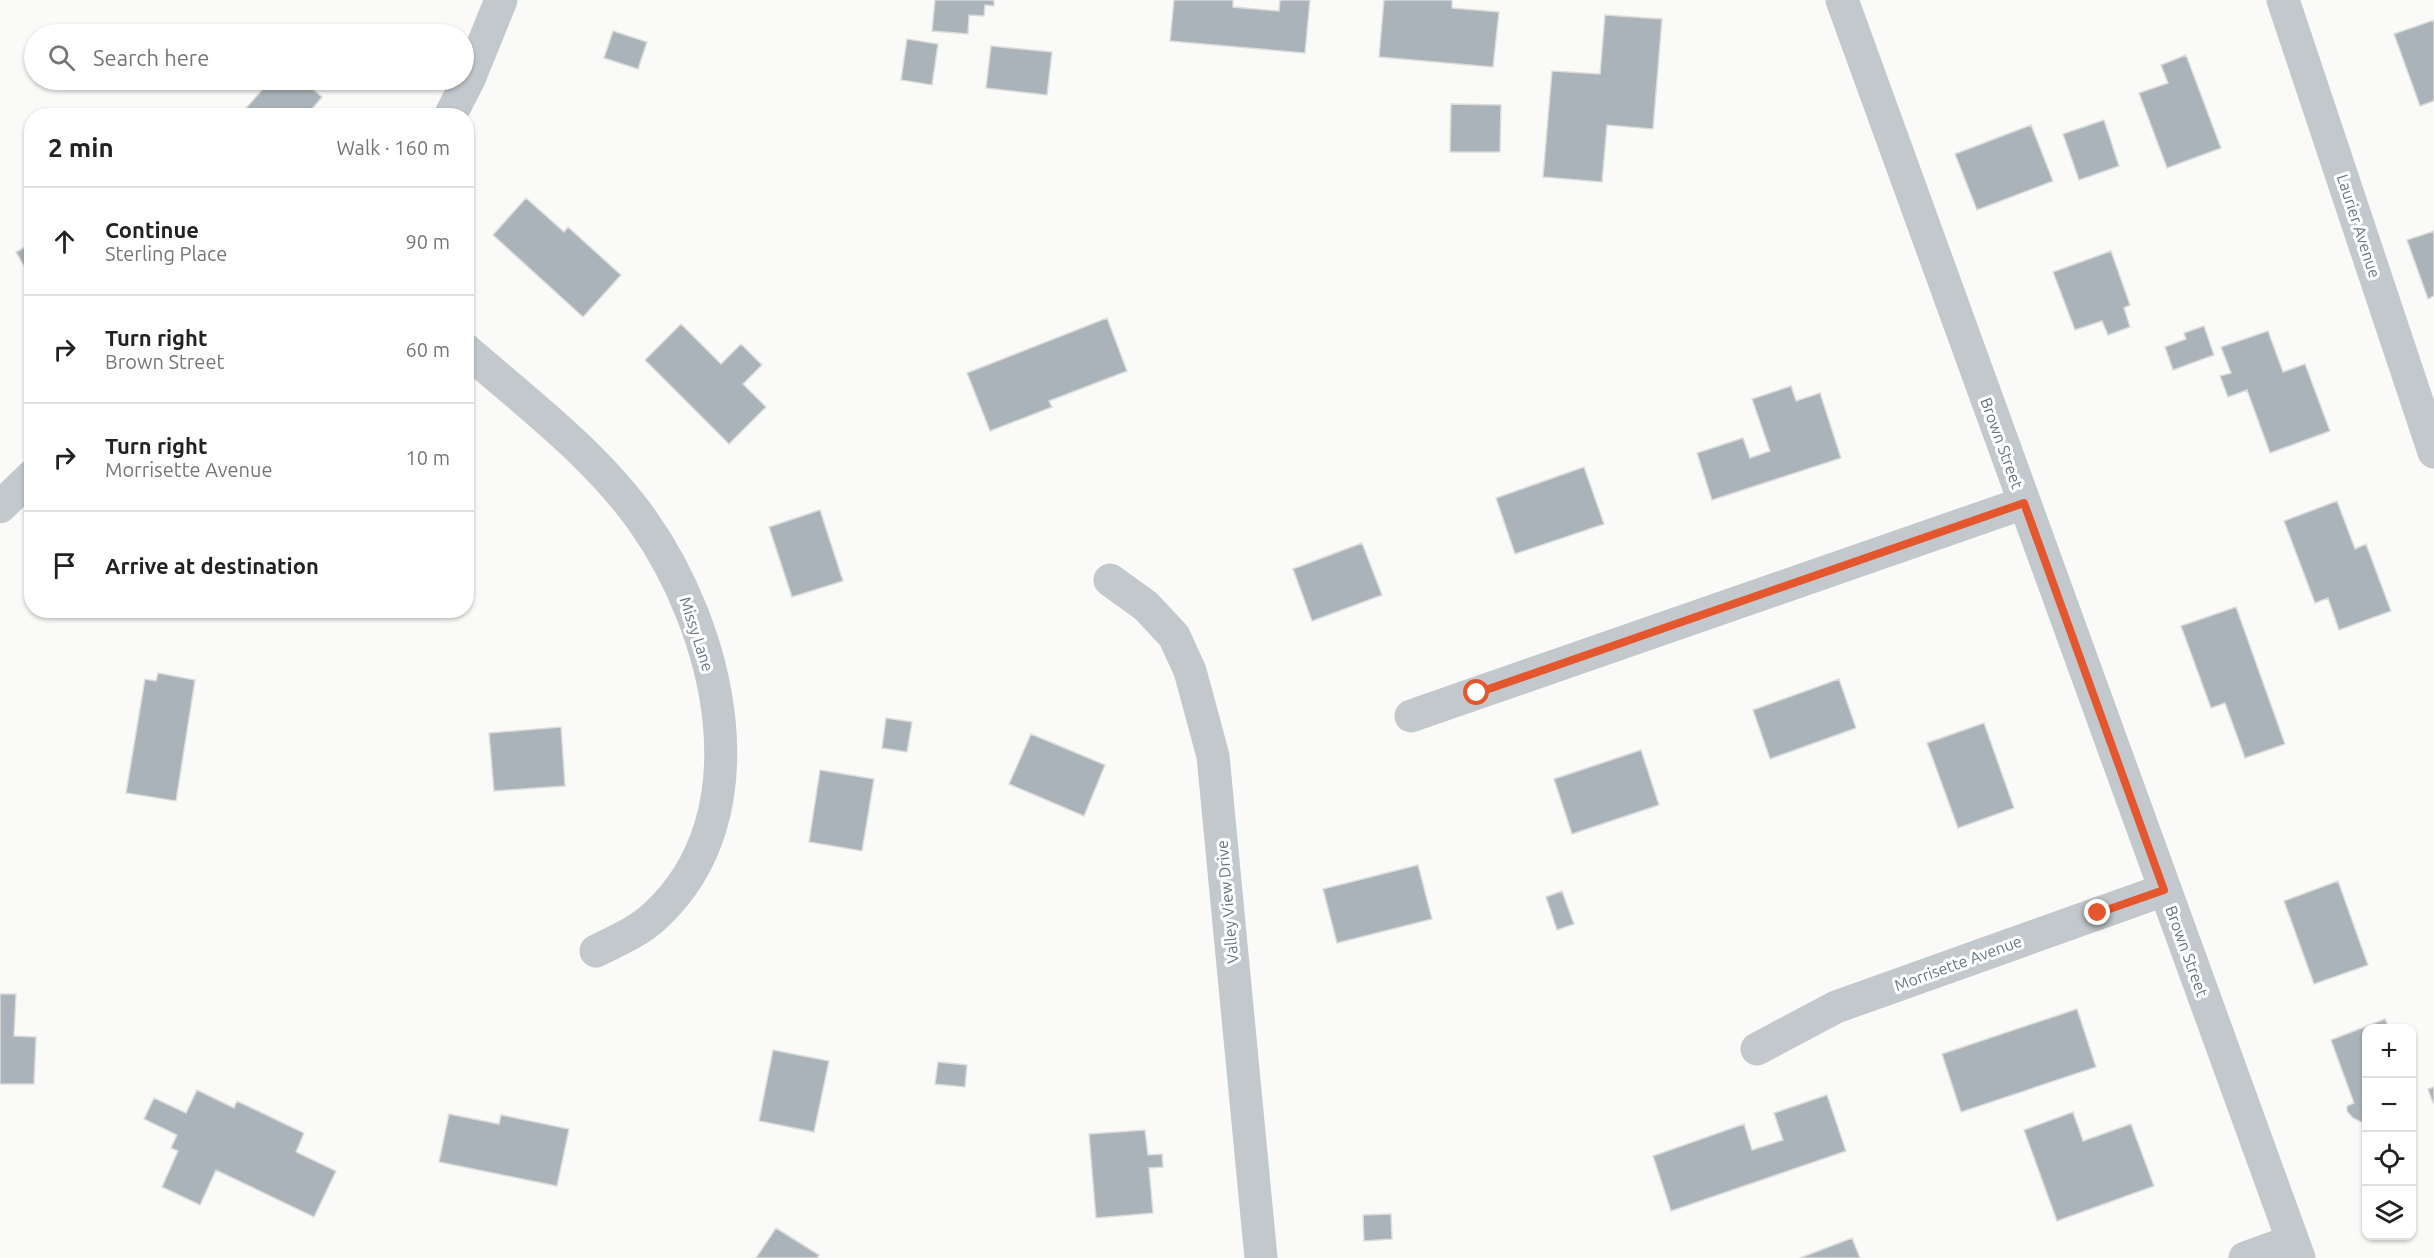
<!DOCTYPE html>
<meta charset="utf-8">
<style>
:root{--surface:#fff;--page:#f2f2f2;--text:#222;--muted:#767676;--line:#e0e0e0}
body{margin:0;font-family:Ubuntu,sans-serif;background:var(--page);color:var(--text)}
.controls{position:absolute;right:18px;bottom:18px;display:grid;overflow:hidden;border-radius:12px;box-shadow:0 2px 4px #0004}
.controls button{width:54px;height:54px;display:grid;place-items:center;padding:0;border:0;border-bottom:2px solid var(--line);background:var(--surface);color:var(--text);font:30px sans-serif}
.stop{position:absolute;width:18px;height:18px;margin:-14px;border:4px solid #e4572e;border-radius:50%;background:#fff}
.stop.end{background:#e4572e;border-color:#fff;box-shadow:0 2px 6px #0008}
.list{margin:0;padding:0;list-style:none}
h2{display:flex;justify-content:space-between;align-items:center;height:78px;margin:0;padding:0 24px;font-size:26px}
h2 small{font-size:20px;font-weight:400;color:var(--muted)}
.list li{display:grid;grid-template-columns:39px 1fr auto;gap:18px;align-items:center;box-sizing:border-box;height:108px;padding:0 24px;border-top:2px solid var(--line)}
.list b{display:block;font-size:22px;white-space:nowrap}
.list p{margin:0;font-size:20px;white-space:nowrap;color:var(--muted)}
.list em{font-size:20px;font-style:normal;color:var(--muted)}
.icon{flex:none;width:33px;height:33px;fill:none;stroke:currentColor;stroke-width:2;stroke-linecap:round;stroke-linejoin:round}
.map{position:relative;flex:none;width:2434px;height:1258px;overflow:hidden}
.search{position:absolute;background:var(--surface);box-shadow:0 2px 4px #0004;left:24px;top:24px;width:450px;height:66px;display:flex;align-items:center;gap:15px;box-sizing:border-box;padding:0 21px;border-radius:33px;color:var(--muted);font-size:22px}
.panel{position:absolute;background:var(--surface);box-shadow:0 2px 4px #0004;left:24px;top:108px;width:450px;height:510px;border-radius:24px}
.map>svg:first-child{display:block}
.building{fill:#aab3b9;stroke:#dcdcda;stroke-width:1.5}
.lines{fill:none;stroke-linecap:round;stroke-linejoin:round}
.minor{stroke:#c3c8cc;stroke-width:33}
.tertiary{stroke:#c3c8cc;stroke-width:33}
.route{stroke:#e4572e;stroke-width:8}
.labels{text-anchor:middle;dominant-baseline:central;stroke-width:6;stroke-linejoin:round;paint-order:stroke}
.street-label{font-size:16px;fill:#657683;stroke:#fff}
</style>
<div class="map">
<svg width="2434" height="1258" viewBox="0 0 2434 1258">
<rect width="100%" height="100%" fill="#fafaf8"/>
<path class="building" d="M935 0H994V6L985 5 984 16 969 15 968 34 932 31Z
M1174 0H1233V7L1279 11 1280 0H1310L1305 53 1170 41Z
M1384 0H1452V8L1499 12 1493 67 1379 57Z
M1605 15 1662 19 1653 129 1607 125 1602 182 1543 177 1552 71 1600 74Z
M2434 20V101L2420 106 2394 34Z
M613 31 647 42 638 69 604 58Z
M907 39 938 44 932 85 901 80Z
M991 46 1052 52 1047 95 986 88Z
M2186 55 2221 148 2167 168 2139 93 2168 83 2161 65Z
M271 80H302L322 97 306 116H239Z
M1451 104 1501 105 1500 152H1450Z
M2104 120 2119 166 2079 180 2063 134Z
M2031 125 2053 181 1977 210 1955 154Z
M526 198 564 232 568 227 621 275 583 317 493 235Z
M2434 231V296L2428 299 2407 240Z
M32 243V280L16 252Z
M2111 251 2130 305 2124 308 2130 327 2108 335 2102 321 2075 330 2053 272Z
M1107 318 1127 371 1049 401 1052 407 990 431 967 373Z
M681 324 721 364 741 344 762 365 743 384 766 407 729 444 645 360Z
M2204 326 2214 355 2173 370 2165 347 2186 339 2184 333Z
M2268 331 2283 372 2305 364 2330 431 2270 453 2247 390 2228 397 2220 376 2231 373 2221 347Z
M1791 386 1796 401 1820 393 1841 458 1712 500 1697 453 1743 438 1750 458 1770 451 1752 399Z
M1584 467 1604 524 1515 554 1496 498Z
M2337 501 2355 549 2366 544 2391 611 2339 630 2328 598 2315 603 2284 521Z
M820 510 843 581 792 597 769 527Z
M1362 543 1382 595 1312 621 1293 569Z
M2236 607 2285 744 2245 758 2225 703 2211 708 2181 626Z
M158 673 195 680 176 801 126 793 145 679 156 681Z
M1839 679 1856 728 1770 759 1753 710Z
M886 718 912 722 907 752 882 748Z
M1984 723 2014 808 1958 828 1927 743Z
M561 727 565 786 494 791 489 733Z
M1031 734 1105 765 1084 816 1009 784Z
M1641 750 1659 805 1572 834 1554 779Z
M820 770 874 779 862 851 809 842Z
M1418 865 1432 919 1337 943 1323 889Z
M2338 881 2368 965 2314 984 2284 901Z
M1562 891 1574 924 1557 930 1546 897Z
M0 994H16L14 1036 36 1037 34 1084H0Z
M2077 1009 2096 1067 1961 1112 1942 1054Z
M2385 1019 2389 1028H2366V1122H2361L2353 1118 2347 1111V1106L2354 1103 2331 1040Z
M773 1050 829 1061 814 1132 759 1121Z
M938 1062 967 1065 965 1087 935 1084Z
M2434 1087V1102L2433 1103 2428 1089Z
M197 1090 234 1108 237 1101 304 1133 296 1152 336 1171 314 1217 216 1170 200 1205 162 1187 178 1151 171 1148 177 1135 144 1119 154 1098 186 1113Z
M1827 1095 1846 1151 1671 1211 1653 1156 1744 1124 1752 1150 1783 1140 1774 1113Z
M2073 1112 2083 1141 2131 1124 2154 1186 2057 1221 2024 1130Z
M449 1114 499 1124 501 1115 569 1129 557 1186 439 1162Z
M1145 1130 1148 1155 1162 1154 1163 1167 1149 1168 1153 1213 1096 1218 1089 1134Z
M1391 1214 1392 1239 1364 1241 1363 1215Z
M776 1228 819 1255 817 1258H756Z
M1852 1238 1860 1258H1800Z"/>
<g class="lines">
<path class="minor" d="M2283 0 2434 452
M450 116 469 79 501 0
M466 350C527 403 595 454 642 520 719 628 766 814 655 916 638 932 616 941 596 951
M0 507 32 476
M1110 580 1146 606 1174 636 1190 671 1213 756 1261 1258
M1411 716 2024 503
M1757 1049 1836 1007 2164 890
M2245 1258 2292 1241"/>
<path class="tertiary" d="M1842 0 2299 1258"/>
</g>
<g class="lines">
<path class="route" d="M1477 693 2024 503 2164 890 2098 913"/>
</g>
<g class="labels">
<g class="street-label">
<text transform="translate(2359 226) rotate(72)">Laurier Avenue</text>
<text transform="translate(2002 443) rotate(70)">Brown Street</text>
<text transform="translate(697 634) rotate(72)">Missy Lane</text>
<text transform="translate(1227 902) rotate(-95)">Valley View Drive</text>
<text transform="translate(2187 951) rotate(70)">Brown Street</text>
<text transform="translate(1958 963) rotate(-20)">Morrisette Avenue</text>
</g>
</g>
</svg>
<div class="controls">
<button>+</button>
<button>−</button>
<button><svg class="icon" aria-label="locate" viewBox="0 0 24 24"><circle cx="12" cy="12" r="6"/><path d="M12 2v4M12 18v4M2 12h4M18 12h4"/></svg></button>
<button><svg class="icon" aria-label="layers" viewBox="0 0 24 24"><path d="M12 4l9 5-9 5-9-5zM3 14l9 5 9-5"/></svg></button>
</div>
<div class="stop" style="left:1477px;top:693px"></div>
<div class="stop end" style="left:2098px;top:913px"></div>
<div class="search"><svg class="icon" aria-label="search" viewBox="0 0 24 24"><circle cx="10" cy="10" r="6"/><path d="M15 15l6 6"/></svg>Search here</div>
<section class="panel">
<h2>2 min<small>Walk · 160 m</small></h2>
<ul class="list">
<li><svg class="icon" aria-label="ahead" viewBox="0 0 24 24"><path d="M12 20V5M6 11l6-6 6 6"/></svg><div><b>Continue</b><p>Sterling Place</p></div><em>90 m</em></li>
<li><svg class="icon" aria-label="right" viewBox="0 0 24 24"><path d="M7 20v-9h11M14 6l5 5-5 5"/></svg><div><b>Turn right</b><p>Brown Street</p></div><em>60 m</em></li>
<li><svg class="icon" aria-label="right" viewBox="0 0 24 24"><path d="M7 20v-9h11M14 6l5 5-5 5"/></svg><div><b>Turn right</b><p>Morrisette Avenue</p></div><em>10 m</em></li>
<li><svg class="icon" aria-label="arrive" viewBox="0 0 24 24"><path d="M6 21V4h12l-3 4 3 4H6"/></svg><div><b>Arrive at destination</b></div></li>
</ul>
</section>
</div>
